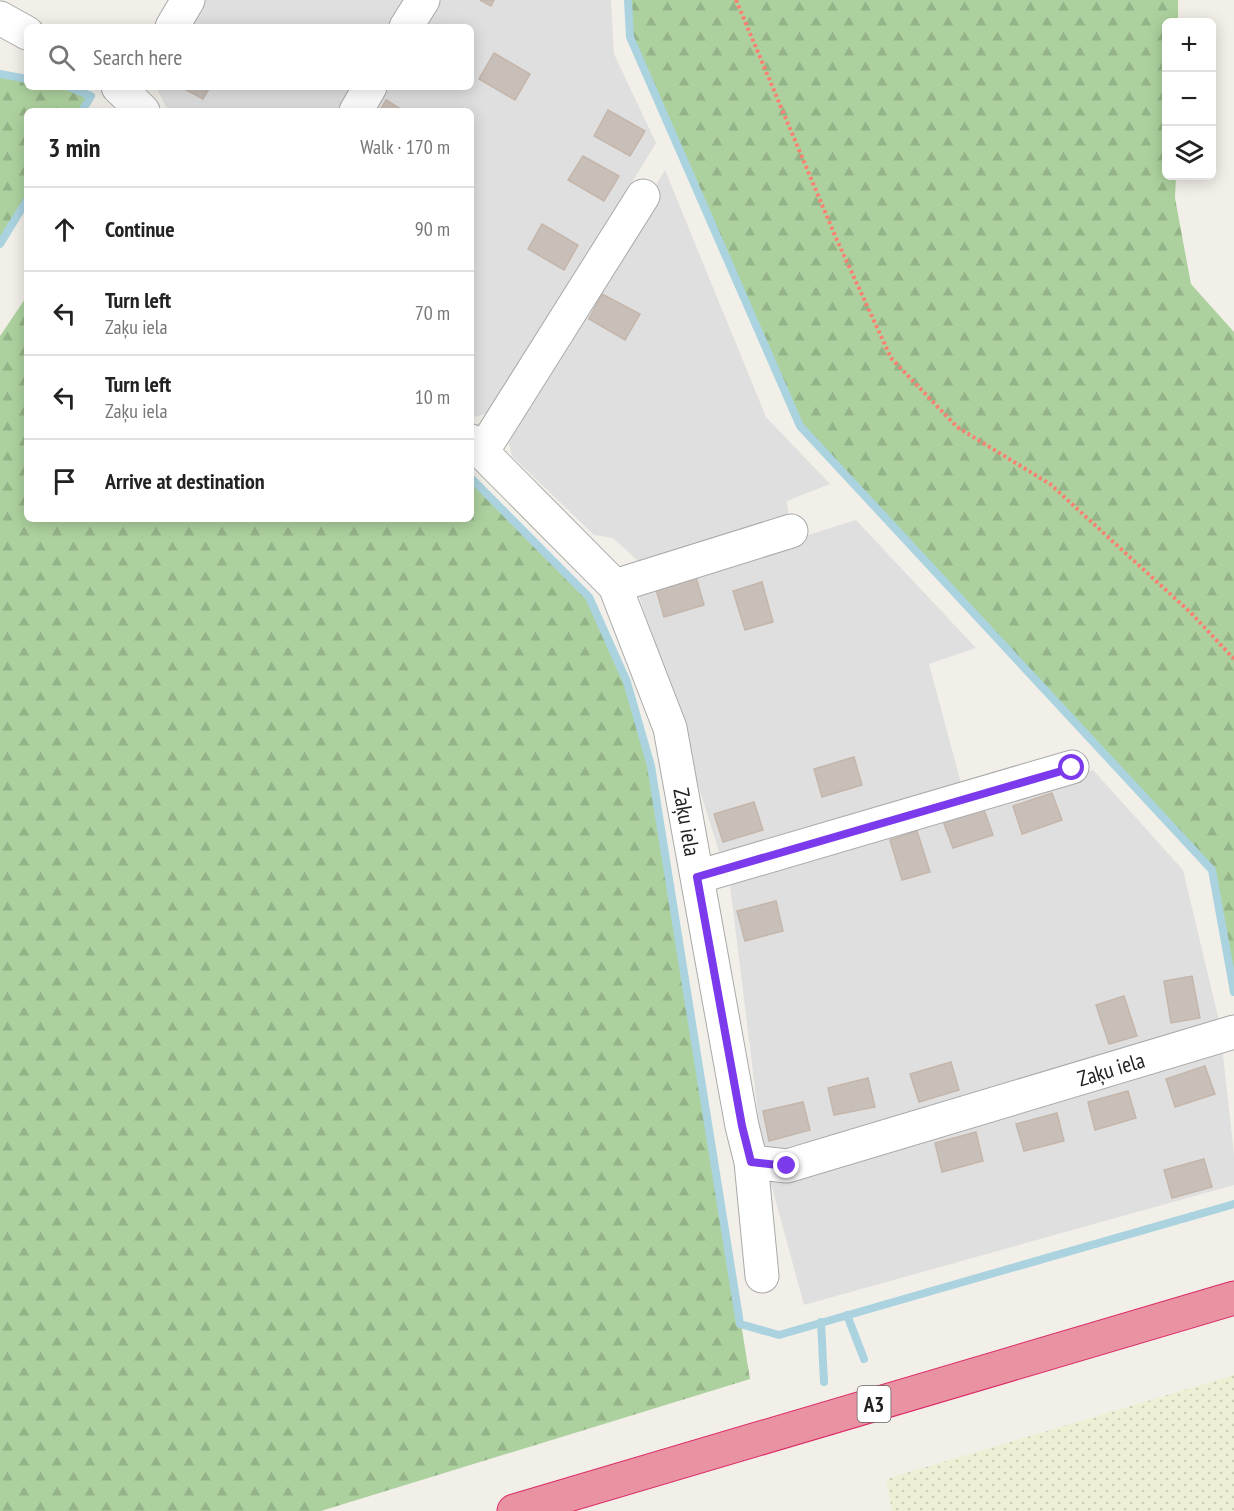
<!DOCTYPE html>
<meta charset="utf-8">
<style>
:root{--surface:#fff;--page:#f6f6f6;--text:#222;--muted:#767676;--line:#e0e0e0}
body{margin:0;font-family:"PT Sans Narrow",sans-serif;background:var(--page);color:var(--text)}
.controls{position:absolute;right:18px;top:18px;display:grid;overflow:hidden;border-radius:9px;box-shadow:0 3px 15px #0003}
.controls button{width:54px;height:54px;display:grid;place-items:center;padding:0;border:0;border-bottom:2px solid var(--line);background:var(--surface);color:var(--text);font:30px sans-serif}
.stop{position:absolute;width:18px;height:18px;margin:-14px;border:4px solid #7c3aed;border-radius:50%;background:#fff}
.stop.end{background:#7c3aed;border-color:#fff;box-shadow:0 2px 6px #0008}
.list{margin:0;padding:0;list-style:none}
h2{display:flex;justify-content:space-between;align-items:center;height:78px;margin:0;padding:0 24px;font-size:26px}
h2 small{font-size:20px;font-weight:400;color:var(--muted)}
.list li{display:grid;grid-template-columns:39px 1fr auto;gap:18px;align-items:center;box-sizing:border-box;height:84px;padding:0 24px;border-top:2px solid var(--line)}
.list b{display:block;font-size:22px;white-space:nowrap}
.list p{margin:0;font-size:20px;white-space:nowrap;color:var(--muted)}
.list em{font-size:20px;font-style:normal;color:var(--muted)}
.icon{flex:none;width:33px;height:33px;fill:none;stroke:currentColor;stroke-width:2;stroke-linecap:round;stroke-linejoin:round}
.map{position:relative;flex:none;width:1234px;height:1511px;overflow:hidden}
.search{position:absolute;background:var(--surface);box-shadow:0 3px 15px #0003;left:24px;top:24px;width:450px;height:66px;display:flex;align-items:center;gap:15px;box-sizing:border-box;padding:0 21px;border-radius:9px;color:var(--muted);font-size:22px}
.panel{position:absolute;background:var(--surface);box-shadow:0 3px 15px #0003;left:24px;top:108px;width:450px;height:414px;border-radius:9px}
.map>svg:first-child{display:block}
.residential{fill:#e0dfdf}
.farmland{fill:url(#farmland-dots)}
.forest{fill:url(#forest-firs)}
.lines{fill:none;stroke-linecap:round;stroke-linejoin:round}
.stream{stroke:#aad3df;stroke-width:8}
.building{fill:#c7bfb8;stroke:#c4b6ab;stroke-width:1.5}
.minor-casing{stroke:#a9a9a9;stroke-width:35}
.highway-casing{stroke:#dc2a67;stroke-width:35}
.path{stroke:#fa8072;stroke-width:4;stroke-dasharray:3 3;stroke-linecap:butt}
.minor{stroke:#fff;stroke-width:33}
.highway{stroke:#e892a2;stroke-width:33}
.route{stroke:#7c3aed;stroke-width:8}
.labels{text-anchor:middle;dominant-baseline:central;stroke-width:4.5;stroke-linejoin:round;paint-order:stroke}
.shield{fill:#fff;stroke:#646464;stroke-width:1.5}
.shield-label{font-size:21px;font-weight:bold;fill:#222}
.street-label{font-size:22px;fill:#222;stroke:#fff}
</style>
<div class="map">
<svg width="1234" height="1511" viewBox="0 0 1234 1511">
<defs>
<pattern id="farmland-dots" width="8" height="8" patternUnits="userSpaceOnUse" patternTransform="scale(1.5)"><rect width="8" height="8" fill="#eef0d5"/><path d="M2 2h.1M6 6h.1" fill="none" stroke="#ccceb7" stroke-width="1.8" stroke-linecap="round"/></pattern>
<pattern id="forest-firs" width="22" height="20" patternUnits="userSpaceOnUse" patternTransform="scale(1.5)"><rect width="22" height="20" fill="#add19e"/><path d="M5 1l3.5 6h-7zM16 11l3.5 6h-7z" fill="#95b388"/></pattern>
</defs>
<rect width="100%" height="100%" fill="#f2efe9"/>
<path class="residential" d="M203 0H410L394 27H187Z
M432 0H611L614 54 656 143 493 411 476 417 471 412V111H366L380 87H471V27H416Z
M156 87H358L344 111H168Z
M665 170 766 417 830 484 787 501 789 521 638 561 613 538 594 535 512 456 506 433Z
M856 520 976 648 929 664 961 783 719 852 637 589Z
M1093 770 1183 870 1220 1025 763 1154 729 877Z
M1222 1046 1234 1154V1185L804 1305 770 1180Z"/>
<path class="farmland" d="M1234 1375V1511H892L886 1479Z"/>
<path class="forest" d="M628 0H1178V22H1166V176H1176L1175 198 1191 284 1234 332V992L1212 870 800 426 630 37Z
M0 74 27 79V87H69L91 96 82 111H27V200L0 244Z
M27 296V519H471V478L589 597 627 682 651 766 750 1379 321 1511H0V336Z"/>
<g class="lines">
<path class="stream" d="M628 0 630 37 800 426 1212 870 1234 992
M0 74 27 79
M69 87 91 96 82 111
M0 244 27 200
M471 478 589 597 627 682 651 766 740 1324 779 1335 1234 1204
M847 1315 864 1359
M821 1322 824 1382"/>
</g>
<path class="building" d="M480 0H494L491 6Z
M494 53 530 74 515 100 479 79Z
M181 87H210L203 99Z
M386 100 404 111H380Z
M608 110 645 131 630 156 594 136Z
M583 156 619 176 604 201 568 180Z
M542 224 578 245 564 270 528 249Z
M602 294 640 314 625 340 589 319Z
M696 577 704 605 664 617 656 589Z
M762 582 773 622 745 630 733 591Z
M854 757 862 785 822 797 814 769Z
M1052 793 1062 820 1022 834 1013 806Z
M754 802 763 830 723 842 714 814Z
M983 807 993 835 953 848 943 821Z
M917 831 930 872 902 880 890 840Z
M776 901 783 931 745 941 737 911Z
M1192 976 1200 1018 1171 1023 1164 981Z
M1124 996 1137 1036 1109 1044 1096 1005Z
M951 1062 959 1090 919 1102 910 1074Z
M1205 1066 1215 1094 1175 1107 1166 1079Z
M868 1078 875 1107 834 1115 828 1088Z
M1128 1091 1136 1118 1095 1130 1088 1102Z
M803 1102 810 1130 769 1141 763 1111Z
M1057 1113 1064 1141 1024 1151 1016 1124Z
M976 1132 983 1161 942 1172 935 1143Z
M1204 1159 1212 1187 1172 1198 1164 1170Z"/>
<g class="lines">
<defs>
<path id="minor" d="M0 18 27 33
M172 27 188 0
M406 27 423 0
M118 87 143 111
M356 111 370 87
M471 441 615 586 670 728 742 1126 751 1162 787 1166 1234 1032
M482 452 643 196
M615 586 791 531
M697 877 1072 767
M751 1162 762 1276"/>
<path id="highway" d="M514 1511 1234 1298"/>
</defs>
<use href="#minor" class="minor-casing"/>
<use href="#highway" class="highway-casing"/>
<path class="path" d="M736 0 836 238 891 358 957 427 1050 484 1191 613 1234 659
M26 269 27 266"/>
<use href="#minor" class="minor"/>
<use href="#highway" class="highway"/>
</g>
<g class="lines">
<path class="route" d="M787 1166 751 1162 742 1126 697 877 1072 768"/>
</g>
<g class="labels">
<rect class="shield" x="857.5" y="1386" width="33" height="36" rx="4.5"/>
<g class="shield-label">
<text x="874" y="1404">A3</text>
</g>
<g class="street-label">
<text transform="translate(687 822) rotate(80)">Zaķu iela</text>
<text transform="translate(1111 1069) rotate(-17)">Zaķu iela</text>
</g>
</g>
</svg>
<div class="controls">
<button>+</button>
<button>−</button>
<button><svg class="icon" aria-label="layers" viewBox="0 0 24 24"><path d="M12 4l9 5-9 5-9-5zM3 14l9 5 9-5"/></svg></button>
</div>
<div class="stop" style="left:1072px;top:768px"></div>
<div class="stop end" style="left:787px;top:1166px"></div>
<div class="search"><svg class="icon" aria-label="search" viewBox="0 0 24 24"><circle cx="10" cy="10" r="6"/><path d="M15 15l6 6"/></svg>Search here</div>
<section class="panel">
<h2>3 min<small>Walk · 170 m</small></h2>
<ul class="list">
<li><svg class="icon" aria-label="ahead" viewBox="0 0 24 24"><path d="M12 20V5M6 11l6-6 6 6"/></svg><div><b>Continue</b></div><em>90 m</em></li>
<li><svg class="icon" aria-label="left" viewBox="0 0 24 24"><path d="M17 20v-9H6M10 6l-5 5 5 5"/></svg><div><b>Turn left</b><p>Zaķu iela</p></div><em>70 m</em></li>
<li><svg class="icon" aria-label="left" viewBox="0 0 24 24"><path d="M17 20v-9H6M10 6l-5 5 5 5"/></svg><div><b>Turn left</b><p>Zaķu iela</p></div><em>10 m</em></li>
<li><svg class="icon" aria-label="arrive" viewBox="0 0 24 24"><path d="M6 21V4h12l-3 4 3 4H6"/></svg><div><b>Arrive at destination</b></div></li>
</ul>
</section>
</div>
